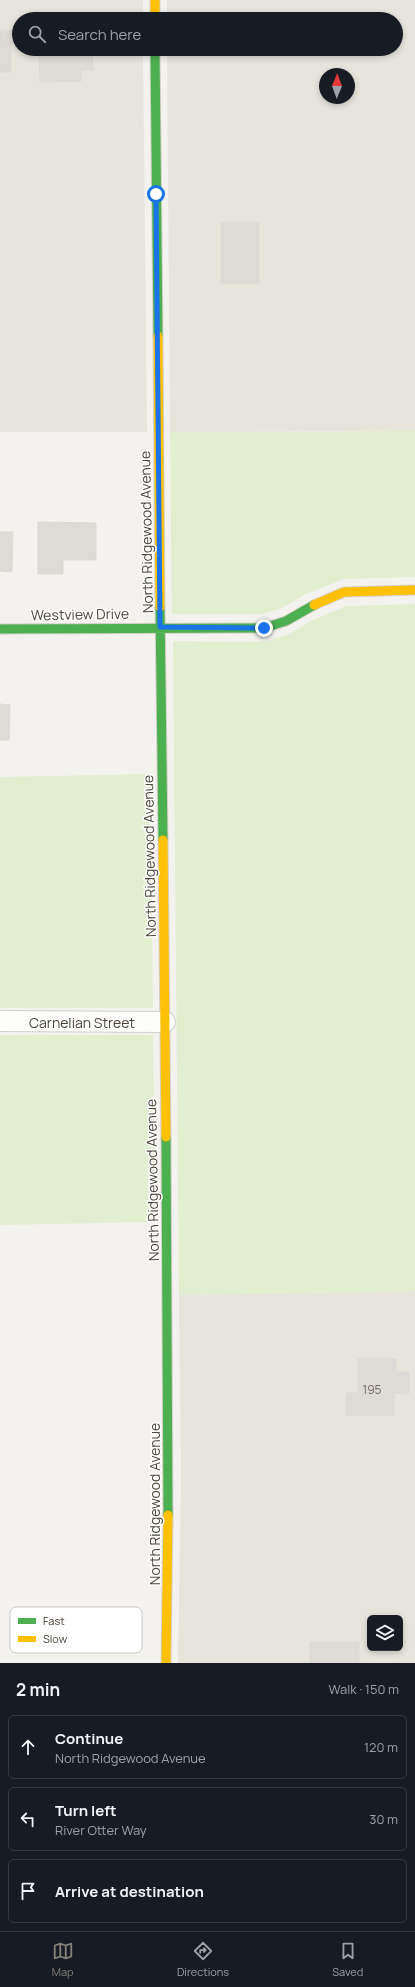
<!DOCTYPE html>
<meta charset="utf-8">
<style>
:root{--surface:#171b24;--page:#242831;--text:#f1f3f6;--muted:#9ea1a6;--line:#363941;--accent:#868178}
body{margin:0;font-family:Manrope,sans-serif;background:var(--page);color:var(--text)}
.controls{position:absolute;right:12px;bottom:12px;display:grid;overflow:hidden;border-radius:6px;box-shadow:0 2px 6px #0003}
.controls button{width:36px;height:36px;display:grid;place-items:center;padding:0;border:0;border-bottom:1px solid var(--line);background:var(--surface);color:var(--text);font:20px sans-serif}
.compass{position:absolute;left:319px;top:68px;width:36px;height:36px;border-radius:50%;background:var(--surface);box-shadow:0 2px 6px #0003;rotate:1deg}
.stop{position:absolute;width:12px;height:12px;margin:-9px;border:3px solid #1a73e8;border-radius:50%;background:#fff}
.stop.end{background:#1a73e8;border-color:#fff;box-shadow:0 1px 4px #0008}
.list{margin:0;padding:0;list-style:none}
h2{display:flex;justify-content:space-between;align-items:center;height:52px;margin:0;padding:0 16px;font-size:17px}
h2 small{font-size:13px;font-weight:400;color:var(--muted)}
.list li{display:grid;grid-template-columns:26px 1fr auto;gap:12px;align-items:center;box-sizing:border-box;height:64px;margin:0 8px 8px;padding:0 8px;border:1px solid var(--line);border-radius:6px}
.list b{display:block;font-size:15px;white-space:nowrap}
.list p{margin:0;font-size:13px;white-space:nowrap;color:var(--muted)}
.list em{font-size:13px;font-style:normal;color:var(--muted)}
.icon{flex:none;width:22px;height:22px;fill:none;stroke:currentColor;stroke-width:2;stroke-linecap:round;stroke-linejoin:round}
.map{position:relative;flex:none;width:415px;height:1663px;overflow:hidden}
.search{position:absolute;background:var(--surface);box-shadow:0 2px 6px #0003;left:12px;right:12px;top:12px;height:44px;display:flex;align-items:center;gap:10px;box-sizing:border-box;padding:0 14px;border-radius:22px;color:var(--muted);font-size:15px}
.sheet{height:268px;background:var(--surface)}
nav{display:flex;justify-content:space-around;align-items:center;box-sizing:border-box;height:56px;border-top:1px solid var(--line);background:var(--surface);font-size:11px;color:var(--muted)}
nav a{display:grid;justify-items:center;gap:2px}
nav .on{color:var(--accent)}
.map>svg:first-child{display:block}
.residential{fill:#e7e4dc;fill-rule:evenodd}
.green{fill:#e1eecf}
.building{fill:#dedbd6;stroke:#dcd9d4}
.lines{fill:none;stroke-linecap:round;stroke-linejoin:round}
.street-casing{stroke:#d2d0cb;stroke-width:22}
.fast-casing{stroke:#d3cfc5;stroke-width:11}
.slow-casing{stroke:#d3cfc5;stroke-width:11}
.street{stroke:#fdfdfc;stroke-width:20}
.fast{stroke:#4caf50;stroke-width:9}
.slow{stroke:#ffc107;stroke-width:9}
.route{stroke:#1a73e8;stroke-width:5}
.labels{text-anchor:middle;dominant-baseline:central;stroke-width:3;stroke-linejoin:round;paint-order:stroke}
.number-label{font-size:12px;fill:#706a61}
.street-label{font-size:14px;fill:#4b4439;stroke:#fff}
.key{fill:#fff;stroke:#c9c7c4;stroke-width:1}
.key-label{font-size:11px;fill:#4b4439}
</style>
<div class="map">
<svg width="415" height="1663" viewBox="0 0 415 1663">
<rect width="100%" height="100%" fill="#f4f2ee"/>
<path class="residential" d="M0 0H143V19H19V49H143L147 432H0Z
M167 0H415V431L170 432 167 49H396V19H167ZM325 74H349V98H325Z
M415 1291V1663H178L181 1480 179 1295ZM370 1618H400V1648H370Z"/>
<path class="green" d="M415 431V577L344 579 304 595 282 608 263 614H172L170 432Z
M415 604V1291L179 1295 173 641 236 642 268 641 289 634 313 620 347 606Z
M150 774 153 1008H0V777Z
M0 1035H153L155 1222 0 1225Z"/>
<path class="building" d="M0 31H11V72H0Z
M39 49H92L93 70H81V81L40 82Z
M221 222H259V283H221Z
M38 522 96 523V560H63V574H38Z
M0 532H13L12 572 0 571Z
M0 704 10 705 9 740H0Z
M358 1359H396V1372H409V1393H394V1415H346L347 1393H358Z
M310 1642H359V1663H310Z"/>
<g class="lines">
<defs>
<path id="street" d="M0 1021 165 1022"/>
<path id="fast" d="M155 49 158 336
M160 607 163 840
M0 629 264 628 286 621 314 605
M166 1137 168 1515"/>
<path id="slow" d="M155 0V19
M158 336 160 607
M314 605 344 592 415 590
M163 840 166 1137
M166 1663 168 1515"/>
</defs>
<use href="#street" class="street-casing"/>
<use href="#fast" class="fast-casing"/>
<use href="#slow" class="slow-casing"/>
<use href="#street" class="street"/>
<use href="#fast" class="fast"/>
<use href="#slow" class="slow"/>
</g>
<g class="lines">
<path class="route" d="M156 194 160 627 264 628"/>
</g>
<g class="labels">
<g class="number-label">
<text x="372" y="1389">195</text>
</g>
<g class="street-label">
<text transform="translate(146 532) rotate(-91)">North Ridgewood Avenue</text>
<text transform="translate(80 614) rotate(-1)">Westview Drive</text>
<text transform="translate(149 856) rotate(-91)">North Ridgewood Avenue</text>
<text x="82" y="1022">Carnelian Street</text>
<text transform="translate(152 1180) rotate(-91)">North Ridgewood Avenue</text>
<text transform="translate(154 1504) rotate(-90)">North Ridgewood Avenue</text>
</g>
</g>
<rect x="10" y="1607" width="132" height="46" rx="6" class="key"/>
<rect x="18" y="1618" width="18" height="6" fill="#4caf50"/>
<rect x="18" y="1636" width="18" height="6" fill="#ffc107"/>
<g class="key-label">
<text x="43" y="1625">Fast</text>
<text x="43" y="1643">Slow</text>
</g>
</svg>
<div class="controls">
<button><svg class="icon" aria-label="layers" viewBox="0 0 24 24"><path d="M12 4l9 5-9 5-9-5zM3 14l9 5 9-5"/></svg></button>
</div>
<svg class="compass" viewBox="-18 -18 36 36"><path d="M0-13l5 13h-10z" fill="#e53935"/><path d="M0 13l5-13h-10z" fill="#9ea1a6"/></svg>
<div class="stop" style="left:156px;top:194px"></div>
<div class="stop end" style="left:264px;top:628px"></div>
<div class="search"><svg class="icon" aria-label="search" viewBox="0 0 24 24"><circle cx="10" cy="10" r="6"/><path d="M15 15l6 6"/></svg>Search here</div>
</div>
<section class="sheet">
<h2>2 min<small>Walk · 150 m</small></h2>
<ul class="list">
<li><svg class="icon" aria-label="ahead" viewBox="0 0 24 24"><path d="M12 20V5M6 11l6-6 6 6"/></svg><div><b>Continue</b><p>North Ridgewood Avenue</p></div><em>120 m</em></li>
<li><svg class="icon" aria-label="left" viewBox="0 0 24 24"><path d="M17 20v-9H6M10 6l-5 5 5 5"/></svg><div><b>Turn left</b><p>River Otter Way</p></div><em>30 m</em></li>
<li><svg class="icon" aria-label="arrive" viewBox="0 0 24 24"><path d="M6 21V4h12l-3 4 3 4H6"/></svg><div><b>Arrive at destination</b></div></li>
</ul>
</section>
<nav>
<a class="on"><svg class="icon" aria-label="map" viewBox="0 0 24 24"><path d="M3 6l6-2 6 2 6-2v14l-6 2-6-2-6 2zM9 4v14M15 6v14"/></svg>Map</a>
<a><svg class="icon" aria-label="directions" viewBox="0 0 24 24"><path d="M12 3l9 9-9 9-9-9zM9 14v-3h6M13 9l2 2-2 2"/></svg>Directions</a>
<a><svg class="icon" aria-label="saved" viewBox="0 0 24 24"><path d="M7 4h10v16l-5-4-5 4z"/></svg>Saved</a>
</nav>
